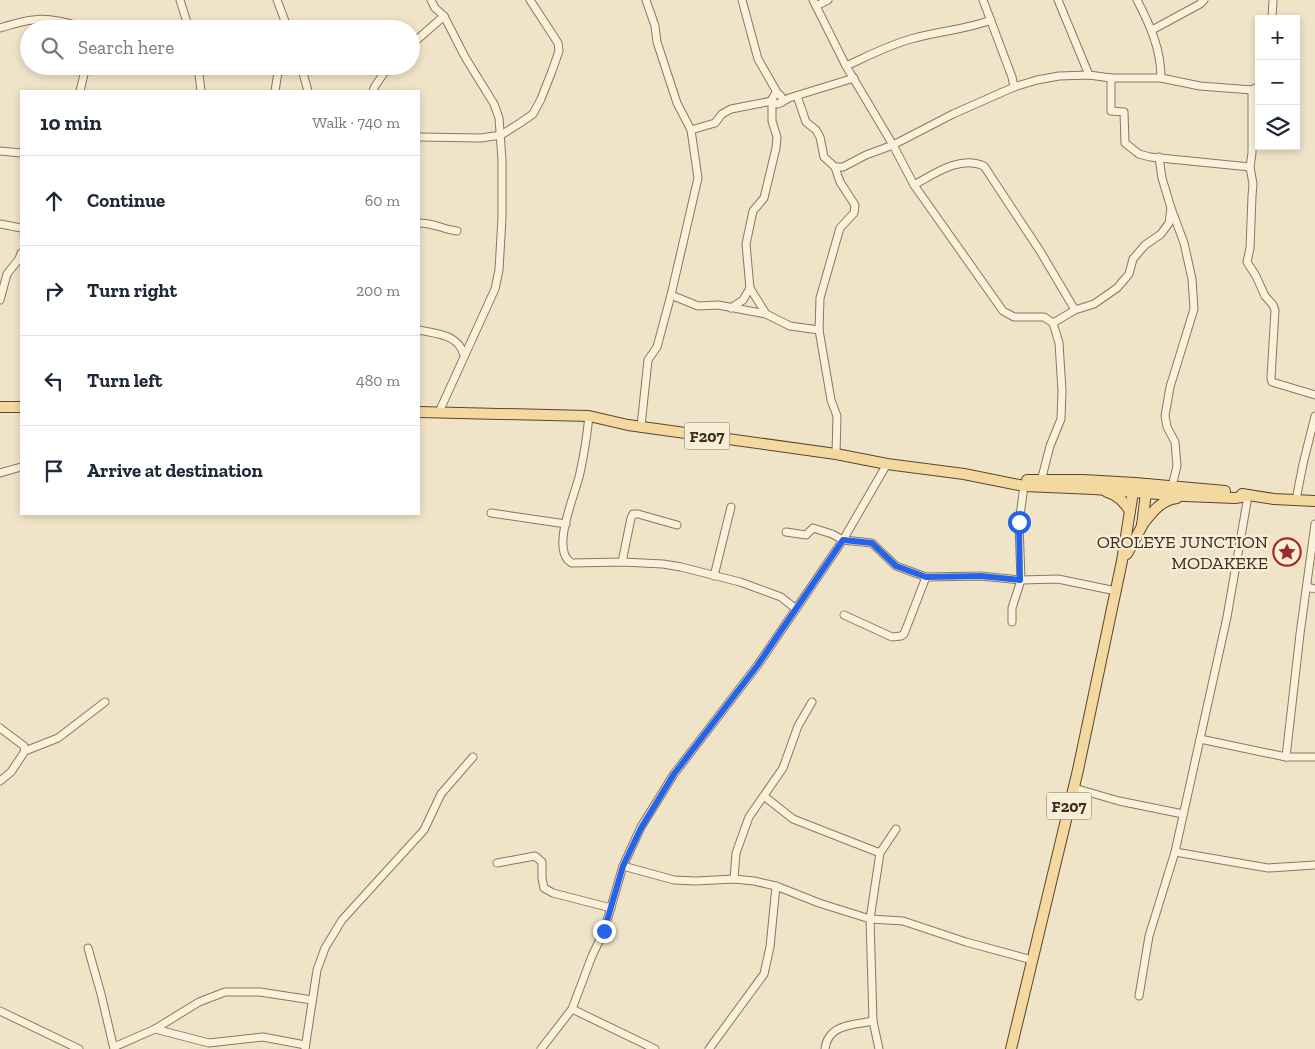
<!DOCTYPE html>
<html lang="en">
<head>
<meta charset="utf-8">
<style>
	body { margin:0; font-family:"Zilla Slab",serif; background:#f6f6f7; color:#1f2937 }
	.controls { position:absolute; right:15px; top:15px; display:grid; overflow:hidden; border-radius:0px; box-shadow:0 2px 8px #0003 }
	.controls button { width:45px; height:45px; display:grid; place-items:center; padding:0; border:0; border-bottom:1px solid #e0e1e3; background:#fff; color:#1f2937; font:25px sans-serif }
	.stop { position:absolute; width:15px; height:15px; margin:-11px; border:4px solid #2563eb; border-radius:50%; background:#fff }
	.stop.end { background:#2563eb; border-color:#fff; box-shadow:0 1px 5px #0008 }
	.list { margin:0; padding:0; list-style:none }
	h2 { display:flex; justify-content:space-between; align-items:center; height:65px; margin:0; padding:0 20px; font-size:21px }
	h2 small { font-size:16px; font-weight:400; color:#747a83 }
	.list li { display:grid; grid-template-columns:32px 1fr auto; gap:15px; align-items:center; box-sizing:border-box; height:90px; padding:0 20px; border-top:1px solid #e0e1e3 }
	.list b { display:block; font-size:19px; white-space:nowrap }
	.list em { font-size:16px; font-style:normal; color:#747a83 }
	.icon { flex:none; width:28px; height:28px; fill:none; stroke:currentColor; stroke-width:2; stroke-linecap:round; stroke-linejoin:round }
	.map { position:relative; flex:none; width:1315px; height:1049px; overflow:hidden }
	.search { position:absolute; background:#fff; box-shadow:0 2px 8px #0003; left:20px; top:20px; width:400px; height:55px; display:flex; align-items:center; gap:12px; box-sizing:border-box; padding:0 18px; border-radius:28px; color:#747a83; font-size:19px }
	.panel { position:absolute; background:#fff; box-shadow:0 2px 8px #0003; left:20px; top:90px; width:400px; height:425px; border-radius:0px }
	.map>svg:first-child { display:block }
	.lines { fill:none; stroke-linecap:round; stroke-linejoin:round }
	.minor-casing { stroke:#8d765c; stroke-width:9 }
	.primary-casing { stroke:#5b4430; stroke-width:12 }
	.minor { stroke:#faf1dc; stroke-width:7 }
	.primary { stroke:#f3d9a0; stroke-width:10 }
	.route { stroke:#2563eb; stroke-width:6 }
	.labels { text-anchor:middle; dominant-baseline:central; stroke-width:4.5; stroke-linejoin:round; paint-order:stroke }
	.shield { fill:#f7eed8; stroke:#756857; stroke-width:1 }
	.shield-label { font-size:16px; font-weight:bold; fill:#3d2e20 }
	.poi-label { font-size:18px; fill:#3d2e20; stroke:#f7eed8; text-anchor:end }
</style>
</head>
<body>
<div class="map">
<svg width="1315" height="1049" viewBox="0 0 1315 1049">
	<rect width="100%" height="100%" fill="#f0e4c8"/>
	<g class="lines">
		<g class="minor-casing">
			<g id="minor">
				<path d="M180 0 189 29"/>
				<path d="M277 0 288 29"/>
				<path d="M431 0 435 8 444 16 465 57 494 104 499 118 502 160V218L499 270 495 289 439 412"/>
				<path d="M742 0 758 59 778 94"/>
				<path d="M813 0 846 66 893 145 914 185 1003 311 1014 317H1044L1053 323 1059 343 1062 391 1061 419 1050 446 1041 481"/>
				<path d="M983 0 1012 77 1014 87"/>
				<path d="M1058 0 1089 75"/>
				<path d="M1137 0C1150 25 1161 49 1161 78"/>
				<path d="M816 6 828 0"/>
				<path d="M1272 19 1273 0"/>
				<path d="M0 28C35 17 47 16 82 27L84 29"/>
				<path d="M1152 30 1200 4 1204 0"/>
				<path d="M411 45 444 16"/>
				<path d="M198 66 201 91"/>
				<path d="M301 66 308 91"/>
				<path d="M846 66C868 56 889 45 911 39 938 31 965 30 991 20"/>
				<path d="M1111 78V111L1124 112 1125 143 1139 154 1150 157 1250 167"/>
				<path d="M1252 90V153L1250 167 1253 184 1252 196 1250 248 1247 262 1256 276 1265 296 1273 305 1275 310 1271 378 1272 382 1315 395"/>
				<path d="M80 91 86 66"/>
				<path d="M275 91 279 66"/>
				<path d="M373 91 375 86 389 66"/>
				<path d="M797 96 806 122 816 130 820 137 824 157 835 167 840 182 855 205 854 213 840 228 820 298 819 330 831 400 837 416 836 454"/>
				<path d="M782 102 789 98 854 78"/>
				<path d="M691 130 715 123 722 114 731 109 772 101"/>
				<path d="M419 137 481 138 501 135 520 123 533 114 541 99 552 71 559 51 558 43 530 0"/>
				<path d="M0 151 21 153"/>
				<path d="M835 167H843L866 155 893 145 953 114 1014 87 1037 80 1059 76 1089 75 1111 78H1161L1200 86 1252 90 1259 86"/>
				<path d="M914 185C934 174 960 155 984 166L1040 251 1075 310"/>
				<path d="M1171 208 1184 243 1192 279 1194 309 1170 387 1165 416 1167 427 1175 442 1177 466 1172 486"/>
				<path d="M419 223C434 223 442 229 457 231"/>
				<path d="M0 224 21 228"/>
				<path d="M671 295 698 306 718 305 766 314 790 326 819 330"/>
				<path d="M0 300 7 274 19 259 21 253"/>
				<path d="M731 308 743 300 750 288"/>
				<path d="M766 314 750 288 746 244 753 211 764 198 776 148 777 137 772 121V99L775 94 780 95 782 98V102L778 104 773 102"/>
				<path d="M1053 323 1075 310 1094 304 1117 288 1129 274 1133 259 1145 245 1161 234 1169 223 1171 208 1162 178 1159 157"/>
				<path d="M419 330C437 334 458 334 464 355"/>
				<path d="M589 416C587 435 584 455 580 473 576 493 549 551 572 563L622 562 663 564 681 567 740 582 781 597 796 609"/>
				<path d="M641 426 648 360 657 347 671 295 698 178 691 130 677 103 657 42 655 26 646 0"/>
				<path d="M0 473 21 467"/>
				<path d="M1296 500 1303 464 1315 416"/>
				<path d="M491 513 566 524"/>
				<path d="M786 532 806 535 813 528 832 534 843 540 872 543 896 566 926 577 981 576 1021 580 1058 579 1116 591"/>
				<path d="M622 562 631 518 633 514H638L677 525"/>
				<path d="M714 576 731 507"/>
				<path d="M1307 587 1315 589"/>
				<path d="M844 615 892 637 901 636 904 634 926 577"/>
				<path d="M1012 622V608L1021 580 1019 523 1024 486"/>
				<path d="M0 728 24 746 25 751"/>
				<path d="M1200 739 1286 757H1315"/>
				<path d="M1286 757 1300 634 1315 524"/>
				<path d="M0 781 11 772 25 751 58 738 105 702"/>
				<path d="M1074 788 1119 801 1183 814"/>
				<path d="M764 796 793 819 880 853"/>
				<path d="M1175 852 1268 868 1315 865"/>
				<path d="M497 863 535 856 542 862V878L544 888 553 893 611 908"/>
				<path d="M623 866 674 880 696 881 734 879 754 881 776 886 819 903 870 919 903 921 966 942 1032 960"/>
				<path d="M734 879 736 853 749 817 783 768 798 726 812 702"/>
				<path d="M88 948 101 994 114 1049"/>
				<path d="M1139 996 1149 936 1175 852 1227 617 1248 496"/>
				<path d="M572 1009 655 1049"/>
				<path d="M0 1011 79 1049"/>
				<path d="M155 1029 209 1043 263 1037 305 1045"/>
				<path d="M114 1047 155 1029 199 1002 225 992H260L312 1000"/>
				<path d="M305 1049 317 970 325 948 342 920 424 830 441 794 473 757"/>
				<path d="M541 1049 572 1009 592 956 604 931 623 866 641 827 674 774 757 666 843 540 887 464"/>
				<path d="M709 1049 764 974 770 947 776 886"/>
				<path d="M825 1049C828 1024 853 1025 873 1021"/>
				<path d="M879 1049 873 1021 870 919 880 853 896 829"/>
			</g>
		</g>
		<g class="primary-casing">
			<g id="primary">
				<path d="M0 407H21"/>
				<path d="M419 412 589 416 628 425 836 454 887 464 964 474 1024 486 1094 489 1185 496 1235 498 1248 496"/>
				<path d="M1027 480H1083L1135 483 1225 491"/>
				<path d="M1107 492C1118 495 1124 502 1130 511"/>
				<path d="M1242 494 1274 499 1315 501"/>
				<path d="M1142 525C1152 512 1161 500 1177 498"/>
				<path d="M1127 554 1142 526 1146 492 1142 488"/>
				<path d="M1011 1049 1078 770 1122 561 1133 492 1148 484"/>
			</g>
		</g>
		<use href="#minor" class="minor"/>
		<use href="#primary" class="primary"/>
	</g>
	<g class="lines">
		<path class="route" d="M604 931 623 866 641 828 674 774 757 666 843 540 872 543 896 566 926 577 981 576 1020 580 1019 522"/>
	</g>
	<defs>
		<g id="sight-ring" transform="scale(1.4375)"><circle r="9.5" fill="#f7eed8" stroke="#9e2a2b" stroke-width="1.5"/><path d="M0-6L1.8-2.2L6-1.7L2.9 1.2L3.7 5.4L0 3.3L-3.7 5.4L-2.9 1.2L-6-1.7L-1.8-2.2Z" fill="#9e2a2b"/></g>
	</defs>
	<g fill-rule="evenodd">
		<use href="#sight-ring" x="1287" y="552"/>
	</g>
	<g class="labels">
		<g class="shield">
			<rect x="684.5" y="422.5" width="45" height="27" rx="4"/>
			<rect x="1046.5" y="792.5" width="45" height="27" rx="4"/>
		</g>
		<g class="shield-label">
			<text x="707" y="436">F207</text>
			<text x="1069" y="806">F207</text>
		</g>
		<g class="poi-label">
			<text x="1268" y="542">OROLEYE JUNCTION<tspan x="1268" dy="21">MODAKEKE</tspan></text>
		</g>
	</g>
</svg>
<div class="controls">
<button>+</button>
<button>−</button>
<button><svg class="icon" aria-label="layers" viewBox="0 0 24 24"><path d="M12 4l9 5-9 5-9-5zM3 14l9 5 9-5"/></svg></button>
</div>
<div class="stop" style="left:1019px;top:522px"></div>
<div class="stop end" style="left:604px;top:931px"></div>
<div class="search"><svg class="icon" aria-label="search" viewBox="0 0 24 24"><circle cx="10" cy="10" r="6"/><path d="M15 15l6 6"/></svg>Search here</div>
<section class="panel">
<h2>10 min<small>Walk · 740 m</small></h2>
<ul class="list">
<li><svg class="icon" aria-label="ahead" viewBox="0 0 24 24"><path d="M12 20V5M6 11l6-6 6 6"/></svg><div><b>Continue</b></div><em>60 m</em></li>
<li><svg class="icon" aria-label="right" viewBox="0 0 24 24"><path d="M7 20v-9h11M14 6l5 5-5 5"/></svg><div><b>Turn right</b></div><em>200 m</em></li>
<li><svg class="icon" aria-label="left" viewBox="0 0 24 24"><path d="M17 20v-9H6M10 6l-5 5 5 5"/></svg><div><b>Turn left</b></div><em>480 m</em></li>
<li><svg class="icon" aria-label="arrive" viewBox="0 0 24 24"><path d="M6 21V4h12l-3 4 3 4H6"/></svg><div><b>Arrive at destination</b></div></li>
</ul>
</section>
</div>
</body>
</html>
